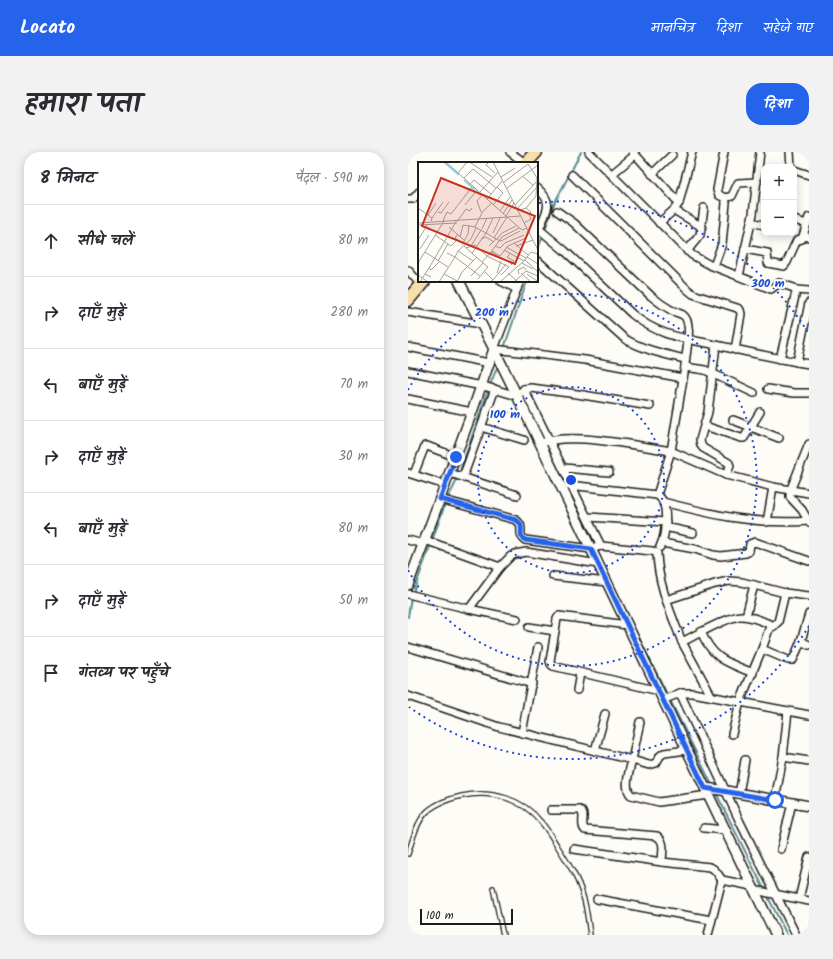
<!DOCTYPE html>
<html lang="hi">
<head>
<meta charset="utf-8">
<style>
	body { margin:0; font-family:Kalam,"Playpen Sans Deva",sans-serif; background:#f2f2f3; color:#2b2b33 }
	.controls { position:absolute; right:12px; top:12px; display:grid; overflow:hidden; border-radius:8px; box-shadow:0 2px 10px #0003 }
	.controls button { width:36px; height:36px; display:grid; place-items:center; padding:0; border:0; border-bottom:1px solid #e1e1e2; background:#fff; color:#2b2b33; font:20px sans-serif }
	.scale { position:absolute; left:12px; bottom:10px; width:93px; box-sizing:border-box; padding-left:4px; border:2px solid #1c1c1c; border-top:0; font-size:11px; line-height:14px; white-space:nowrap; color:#1c1c1c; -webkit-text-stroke:3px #fdfcf7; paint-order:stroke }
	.stop { position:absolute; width:12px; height:12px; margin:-9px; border:3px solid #2563eb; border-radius:50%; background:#fff }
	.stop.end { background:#2563eb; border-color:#fff; box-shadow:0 1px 4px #0008 }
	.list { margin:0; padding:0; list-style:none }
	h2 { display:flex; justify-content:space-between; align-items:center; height:52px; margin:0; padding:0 16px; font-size:17px }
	h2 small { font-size:13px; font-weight:400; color:#7c7c81 }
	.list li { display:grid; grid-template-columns:26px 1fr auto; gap:12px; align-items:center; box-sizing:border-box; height:72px; padding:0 16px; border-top:1px solid #e1e1e2 }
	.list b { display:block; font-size:15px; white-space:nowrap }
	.list em { font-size:13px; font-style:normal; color:#7c7c81 }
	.icon { flex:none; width:22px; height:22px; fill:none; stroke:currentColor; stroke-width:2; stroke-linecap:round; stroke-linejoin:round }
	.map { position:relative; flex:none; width:401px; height:783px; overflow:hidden; border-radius:16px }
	header { display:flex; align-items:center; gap:24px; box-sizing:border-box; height:56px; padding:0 20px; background:#2563eb; color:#fff }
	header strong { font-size:19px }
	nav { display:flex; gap:22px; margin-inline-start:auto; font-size:14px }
	.intro { display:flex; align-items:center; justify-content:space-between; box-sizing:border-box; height:96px; padding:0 24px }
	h1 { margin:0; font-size:28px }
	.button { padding:10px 18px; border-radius:16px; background:#2563eb; color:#fff; font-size:14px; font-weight:700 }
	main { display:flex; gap:24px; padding:0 24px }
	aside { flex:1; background:#fff; border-radius:16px; box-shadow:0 2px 10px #0003 }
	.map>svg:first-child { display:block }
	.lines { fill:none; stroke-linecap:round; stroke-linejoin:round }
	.stream { stroke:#5d8e93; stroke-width:2 }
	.lane-casing { stroke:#1c1c1c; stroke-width:6 }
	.street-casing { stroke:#1c1c1c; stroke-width:10 }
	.secondary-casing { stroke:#1c1c1c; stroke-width:12 }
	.highway-casing { stroke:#1c1c1c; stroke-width:15 }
	.lane { stroke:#fdfcf7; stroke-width:3.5 }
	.street { stroke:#fdfcf7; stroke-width:7 }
	.secondary { stroke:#fdfcf7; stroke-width:9 }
	.highway { stroke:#f8deab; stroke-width:12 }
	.route { stroke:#2563eb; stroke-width:5 }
	.ring { fill:none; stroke:#1d4ed8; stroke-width:2; stroke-dasharray:2 4 }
	.inset-river { fill:none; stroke:#89dae3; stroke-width:2 }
	.inset-road { fill:none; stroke:#a3a29f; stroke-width:1 }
	.view { fill:#c8321e; fill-opacity:0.15; stroke:#c8321e; stroke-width:2 }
	.inset-edge { fill:none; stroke:#1c1c1c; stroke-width:2 }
	.centre { fill:#1d4ed8; stroke:#fdfcf7; stroke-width:2 }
	.ring-label { font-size:12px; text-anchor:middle; font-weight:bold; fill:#1d4ed8; stroke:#fdfcf7; stroke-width:4; stroke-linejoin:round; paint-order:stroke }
</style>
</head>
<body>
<header>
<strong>Locato</strong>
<nav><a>मानचित्र</a><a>दिशा</a><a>सहेजे गए</a></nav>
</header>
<div class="intro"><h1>हमारा पता</h1><a class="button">दिशा</a></div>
<main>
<aside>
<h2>8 मिनट<small>पैदल · 590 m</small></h2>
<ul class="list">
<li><svg class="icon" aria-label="ahead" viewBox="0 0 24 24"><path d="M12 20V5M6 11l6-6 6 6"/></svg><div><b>सीधे चलें</b></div><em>80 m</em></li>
<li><svg class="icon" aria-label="right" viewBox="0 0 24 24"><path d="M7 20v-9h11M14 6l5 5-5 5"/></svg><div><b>दाएँ मुड़ें</b></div><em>280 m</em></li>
<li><svg class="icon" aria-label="left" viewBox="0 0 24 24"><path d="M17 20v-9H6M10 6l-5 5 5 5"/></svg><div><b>बाएँ मुड़ें</b></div><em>70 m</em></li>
<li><svg class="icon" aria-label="right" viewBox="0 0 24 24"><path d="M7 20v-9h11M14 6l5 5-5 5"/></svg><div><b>दाएँ मुड़ें</b></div><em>30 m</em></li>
<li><svg class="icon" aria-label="left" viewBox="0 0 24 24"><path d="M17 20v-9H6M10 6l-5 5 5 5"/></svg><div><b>बाएँ मुड़ें</b></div><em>80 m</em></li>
<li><svg class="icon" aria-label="right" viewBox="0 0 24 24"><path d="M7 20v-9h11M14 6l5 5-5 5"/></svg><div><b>दाएँ मुड़ें</b></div><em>50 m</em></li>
<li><svg class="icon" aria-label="arrive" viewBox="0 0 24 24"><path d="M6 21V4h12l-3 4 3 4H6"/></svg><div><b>गंतव्य पर पहुँचे</b></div></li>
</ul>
</aside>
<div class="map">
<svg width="401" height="783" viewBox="0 0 401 783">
	<rect width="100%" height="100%" fill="#fdfcf7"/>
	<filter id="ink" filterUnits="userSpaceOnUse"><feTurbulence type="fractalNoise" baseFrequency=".025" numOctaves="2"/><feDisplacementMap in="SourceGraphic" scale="8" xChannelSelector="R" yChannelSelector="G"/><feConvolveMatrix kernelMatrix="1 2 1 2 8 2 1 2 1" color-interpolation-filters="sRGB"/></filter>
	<g filter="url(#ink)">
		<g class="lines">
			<g class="stream">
				<path d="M137 78 145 54 173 0"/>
				<path d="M129 100 135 83"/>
				<path d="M96 196 119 129"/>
				<path d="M82 233 90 213"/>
				<path d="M5 441 38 350 49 328 80 238"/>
				<path d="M0 465 3 445"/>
				<path d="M226 476 260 544"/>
				<path d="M262 548 304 633"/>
				<path d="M308 641 356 737"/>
				<path d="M359 743 379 783"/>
			</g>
			<g class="lane-casing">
				<g id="lane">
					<path d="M0 702C11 666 14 653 54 644 83 638 114 646 133 670 140 678 145 687 150 695 160 711 170 726 175 744 179 756 180 770 182 783"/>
					<path d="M85 736 95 783"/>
				</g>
			</g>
			<g class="street-casing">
				<g id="street">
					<path d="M102 0 117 11"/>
					<path d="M181 0 284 103 302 113 363 137 371 131 386 136 388 140 372 207"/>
					<path d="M225 0 271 51"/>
					<path d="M382 0 383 15"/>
					<path d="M386 18 401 23"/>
					<path d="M204 22 227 3"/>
					<path d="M244 22 264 3"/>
					<path d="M164 23 279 137 285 142 294 145 329 156 332 158 333 162 327 198"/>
					<path d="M129 36C148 52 137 60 130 80"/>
					<path d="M317 46 324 44 330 31 349 30"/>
					<path d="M0 47H5L11 40"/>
					<path d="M266 58 294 75"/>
					<path d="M149 59 166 71 243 144C249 149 256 154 263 158 267 160 271 161 275 163 286 171 277 202 277 215L297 218 346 241"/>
					<path d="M401 65 395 84 401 85"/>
					<path d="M386 68 399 72"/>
					<path d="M343 70 356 73"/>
					<path d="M251 71 266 58 271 51 284 0"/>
					<path d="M131 77 156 98 224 162C250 184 275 186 308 193 335 199 362 205 389 210"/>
					<path d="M337 97 359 101 360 111 376 114 379 110 389 88 394 87 395 84"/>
					<path d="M279 99 292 83 296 56"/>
					<path d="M129 108 217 187C236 198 256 202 277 207"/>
					<path d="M306 114 314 92 318 51 317 46 311 43 309 38 316 0"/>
					<path d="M0 118 13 133"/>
					<path d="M331 124 345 62 352 0"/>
					<path d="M93 129 109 137"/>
					<path d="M112 129 86 197 177 208 275 226"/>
					<path d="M388 138 401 139"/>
					<path d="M401 151 389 210 401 212"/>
					<path d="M0 160 73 172"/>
					<path d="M308 193 300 260 292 288 293 293 295 296 321 311 322 314 318 323"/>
					<path d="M0 195 81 211"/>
					<path d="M0 219 79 235 109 244 116 237 123 236 169 242 242 254"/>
					<path d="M116 237 193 394"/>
					<path d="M360 237 386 241H401"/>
					<path d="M0 247 64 260"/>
					<path d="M325 268 371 286"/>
					<path d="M297 274 333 286H336L352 260"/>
					<path d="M73 275 116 288"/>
					<path d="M132 292C157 279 234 294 263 299L277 215"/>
					<path d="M401 292 382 339V345L394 358 401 370"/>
					<path d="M156 316 201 320"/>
					<path d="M0 321 37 333"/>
					<path d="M42 321 109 343"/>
					<path d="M6 322 17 294H19L48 305"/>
					<path d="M55 325 87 237"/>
					<path d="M161 333 249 343C262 350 258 383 252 395"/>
					<path d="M249 343 263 299 318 323 365 335 401 341"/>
					<path d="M32 347 108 368C118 375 108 382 117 388L183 397 193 394 244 399 249 401C250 433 263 461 274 490 288 483 319 465 332 464 343 463 356 470 366 474"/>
					<path d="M255 350C306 363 347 373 401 369"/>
					<path d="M180 365 258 370"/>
					<path d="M359 370 365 335"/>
					<path d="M257 375 285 381"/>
					<path d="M0 388 15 392"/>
					<path d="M17 388 92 415"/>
					<path d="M254 391 287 397 305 403 313 404 338 401 341 399 342 392 347 390 401 409"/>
					<path d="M145 424 199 430"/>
					<path d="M0 442 61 457 92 415 103 404 107 402 118 400 190 412"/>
					<path d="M258 448 307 432 321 429 334 430 377 441 401 444"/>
					<path d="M61 457 109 467"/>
					<path d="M338 464 346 433"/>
					<path d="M121 475 147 479 142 509 143 512 145 514 251 539"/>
					<path d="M147 479 149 467 151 464 219 473"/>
					<path d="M293 480C306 508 318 510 345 521"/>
					<path d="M393 489 401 493"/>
					<path d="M274 490 304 545"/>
					<path d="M0 495 124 532"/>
					<path d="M354 497 380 508H385L393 489 401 462"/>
					<path d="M169 538 172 521"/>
					<path d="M272 541 332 670 388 783"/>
					<path d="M0 544 91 575 224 608C222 618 215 635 223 643L251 650 300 643"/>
					<path d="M255 548 272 541H285L401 563"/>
					<path d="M232 570 224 608 241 613 248 611 252 604 256 601 279 598"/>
					<path d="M114 581 130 495"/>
					<path d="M324 582 332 550 354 497 361 477 370 470 377 441"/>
					<path d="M187 599 197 562"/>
					<path d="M375 605 401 609"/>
					<path d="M331 642 337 608"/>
					<path d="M367 648 375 605 380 559"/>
					<path d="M143 658H172C179 663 171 672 177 678L249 684C258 690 254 701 254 710"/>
					<path d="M296 676 317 678"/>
					<path d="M166 697 254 710 302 715C308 717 310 723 314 728"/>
					<path d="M373 697 384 651"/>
					<path d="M346 738 401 749"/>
					<path d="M189 747 303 768"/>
					<path d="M391 747 401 705"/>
					<path d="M300 783 314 728 344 734"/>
				</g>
			</g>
			<g class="secondary-casing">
				<g id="secondary">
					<path d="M86 197C182 391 273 588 368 783"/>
					<path d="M0 433 64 260 86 197 51 129"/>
					<path d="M297 636 313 638 401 654"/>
				</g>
			</g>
			<g class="highway-casing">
				<g id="highway">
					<path d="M118 11 128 0"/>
					<path d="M0 148 16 129"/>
				</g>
			</g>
			<use href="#lane" class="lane"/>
			<use href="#street" class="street"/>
			<use href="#secondary" class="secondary"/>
			<use href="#highway" class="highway"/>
		</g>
	</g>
	<g class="lines" filter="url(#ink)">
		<path class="route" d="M48 305 32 347 108 368C119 374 108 382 117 388L183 397 297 636 367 648"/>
	</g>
	<g class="ring">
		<circle cx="163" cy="328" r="93"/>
		<path d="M0 238A186 186 0 1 1 0 418"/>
		<path d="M401 474A279 279 0 0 1 1 555M131 51A279 279 0 0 1 401 182"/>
	</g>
	<g transform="translate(10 10)">
		<rect width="120" height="120" fill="#fdfcf7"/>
		<path class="inset-river" d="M26 0 41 13M46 18 57 28"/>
		<path class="inset-road" d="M28 0 89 55 102 54M71 0 68 3 77 11M75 0 120 88M53 1 74 15M40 11 49 0M104 14 115 23M83 15 97 6M46 16 55 7 78 26M86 20 110 2 119 16 118 34 108 46 100 49M52 22 56 18 73 32M89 26 120 3M62 30 80 10M69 37 79 25M47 43 59 28M75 43 85 31 79 25 84 19M97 43 118 20M0 46 14 56 13 59M99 47 119 25M82 49 92 35M20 50 23 51 31 40M63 50 59 39 64 33M85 52 94 38M10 53 18 41M88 54 96 41M14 56 25 40M75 56 68 71 78 77M40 58 48 47 52 49 54 46M25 59 29 50 33 52 54 25M0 61 89 55 104 68 109 66M106 61 113 57 111 52 113 50 108 46M0 63 39 61M31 65 46 78M64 67 69 56M75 71 82 56M40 72 37 76 44 81M17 73 33 84 39 78M42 75 45 63 57 65 65 49 74 41M76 76 89 55M63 77 68 75 76 80M79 77 84 71 98 64M0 78 10 62M96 81 110 93M44 83 50 72 51 63M46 84 65 101 53 114M53 84 63 68M71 84 78 77 83 79 102 69M77 84 82 86 87 81 106 73M98 84 115 78M88 85 108 96M48 86 57 83 69 94 91 105 83 113M2 87 11 73M86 88 106 99M40 89 53 77 58 66M74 89 82 94 90 84 108 76M7 90 30 105M73 90 84 75 101 66M54 91 68 71 57 65M92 92 89 95 96 99 93 103M59 95 55 99 40 89 37 95 62 114M109 95 120 102M107 98 120 110M20 99 30 82M64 100 73 90 94 102M0 101 26 59M104 101 115 107M11 106 39 58M67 110 75 118 72 120M79 111 83 99M90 111 100 120M103 111 113 120M7 112 11 106 13 108 21 100M26 112 39 119M101 112 100 108 106 105 108 108M109 112 119 119M0 113 10 120M60 117 70 105 65 101M75 118 88 102M2 120 7 112 13 115M21 120 37 95 29 91M39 120 44 110 55 99M82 120 106 99 113 90 120 92M96 120 108 109 120 114"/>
		<path class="view" d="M23 16 117 54 97 102 4 64Z"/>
		<rect width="120" height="120" class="inset-edge"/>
	</g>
	<circle cx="163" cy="328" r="6" class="centre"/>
	<g class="ring-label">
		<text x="360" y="135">300 m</text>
		<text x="84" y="164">200 m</text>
		<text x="97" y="266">100 m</text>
	</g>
</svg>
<div class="controls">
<button>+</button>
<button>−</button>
</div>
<div class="scale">100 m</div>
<div class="stop" style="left:367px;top:648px"></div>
<div class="stop end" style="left:48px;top:305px"></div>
</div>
</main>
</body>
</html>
